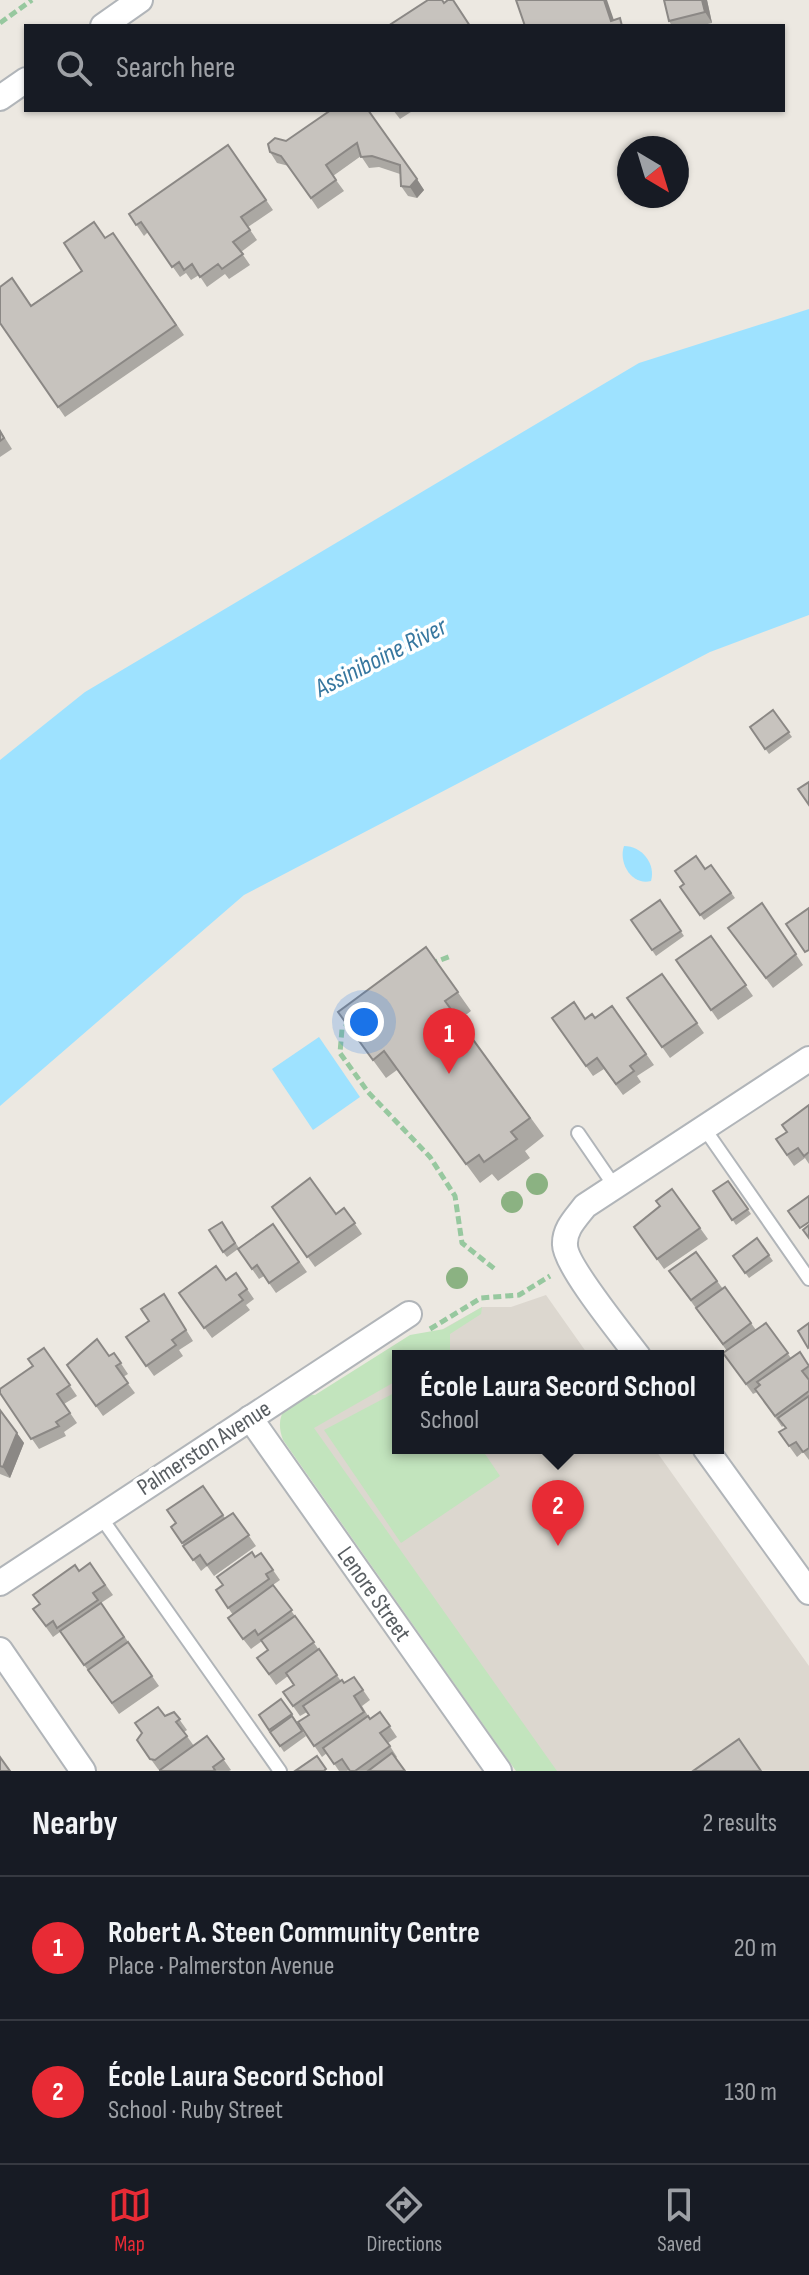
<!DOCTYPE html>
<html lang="en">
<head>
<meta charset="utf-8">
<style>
	body { margin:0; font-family:"Sofia Sans Condensed",sans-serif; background:#20242c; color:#f1f3f6 }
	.compass { position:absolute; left:617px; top:136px; width:72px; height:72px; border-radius:50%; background:#171b24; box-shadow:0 2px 6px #0004; rotate:142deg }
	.you { position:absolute; left:364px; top:1022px; width:28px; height:28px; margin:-20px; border:6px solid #fff; border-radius:50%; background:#1a73e8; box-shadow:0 0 0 12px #1a73e833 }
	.badge { display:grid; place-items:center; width:52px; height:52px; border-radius:50%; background:#e82b35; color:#fff; font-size:26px; font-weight:700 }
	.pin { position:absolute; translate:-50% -66px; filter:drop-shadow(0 2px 4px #0008) }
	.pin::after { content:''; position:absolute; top:42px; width:28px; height:24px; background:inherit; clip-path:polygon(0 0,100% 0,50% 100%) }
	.popup { position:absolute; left:392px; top:1350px; width:332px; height:104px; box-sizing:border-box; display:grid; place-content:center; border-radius:0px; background:#171b24; filter:drop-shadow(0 2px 6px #0005); font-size:26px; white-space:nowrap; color:#9ea1a6 }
	.popup b { font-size:30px; color:#f1f3f6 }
	.popup::after { content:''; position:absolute; left:50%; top:100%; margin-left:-16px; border:16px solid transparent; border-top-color:#171b24 }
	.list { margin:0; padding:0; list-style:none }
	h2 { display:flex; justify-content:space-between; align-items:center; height:104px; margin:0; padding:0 32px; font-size:34px }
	h2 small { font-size:26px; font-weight:400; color:#9ea1a6 }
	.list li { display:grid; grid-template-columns:52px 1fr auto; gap:24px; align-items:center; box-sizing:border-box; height:144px; padding:0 32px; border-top:2px solid #363941 }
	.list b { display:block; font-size:30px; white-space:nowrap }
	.list p { margin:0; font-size:26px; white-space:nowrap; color:#9ea1a6 }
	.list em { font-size:26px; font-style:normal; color:#9ea1a6 }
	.icon { flex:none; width:44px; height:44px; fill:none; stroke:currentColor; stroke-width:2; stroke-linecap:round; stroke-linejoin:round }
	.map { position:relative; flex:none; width:809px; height:1771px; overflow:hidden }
	.search { position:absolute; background:#171b24; box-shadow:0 2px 6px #0004; left:24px; right:24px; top:24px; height:88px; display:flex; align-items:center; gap:20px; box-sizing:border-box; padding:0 28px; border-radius:0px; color:#9ea1a6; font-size:30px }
	.sheet { height:392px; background:#171b24 }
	nav { display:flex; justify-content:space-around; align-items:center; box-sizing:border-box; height:112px; border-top:2px solid #363941; background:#171b24; font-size:22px; color:#9ea1a6 }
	nav a { display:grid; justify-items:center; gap:4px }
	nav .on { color:#e82b35 }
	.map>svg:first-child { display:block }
	.education { fill:#dcd7cf }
	.green { fill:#c2e4bd }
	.water { fill:#9ee2ff }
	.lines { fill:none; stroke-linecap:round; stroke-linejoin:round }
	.lane-casing { stroke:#b1b5b9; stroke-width:16 }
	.street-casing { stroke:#b1b5b9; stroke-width:28 }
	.path { stroke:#97c89f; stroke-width:5; stroke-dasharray:8 4; stroke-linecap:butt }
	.lane { stroke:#fff; stroke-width:12 }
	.street { stroke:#fff; stroke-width:24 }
	.tree { fill:#8bb282 }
	.wall { fill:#aba8a3 }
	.shaded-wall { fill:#8b8885 }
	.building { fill:#c7c3be; stroke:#8b8885; stroke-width:2 }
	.labels { text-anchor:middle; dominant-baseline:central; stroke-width:7; stroke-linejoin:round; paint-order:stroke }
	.street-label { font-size:24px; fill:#595e62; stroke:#fff }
	.water-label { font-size:26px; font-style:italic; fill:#37779f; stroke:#fff }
</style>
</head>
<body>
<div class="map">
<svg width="809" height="1771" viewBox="0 0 809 1771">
	<rect width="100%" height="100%" fill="#ece8e1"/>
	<g class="education">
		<path d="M546 1295 589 1356H430L443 1329 482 1307H511Z"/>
		<path d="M398 1375V1448H654L809 1666V1771H552L307 1426Z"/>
	</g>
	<g class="green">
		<path d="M482 1307 481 1314 450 1334V1350L440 1356H398V1380L314 1428 557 1771H516L283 1440C275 1418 283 1407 301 1394L315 1395 410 1335 444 1329Z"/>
		<path d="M398 1391V1448H481L500 1476 401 1543 324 1430Z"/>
	</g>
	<g class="water">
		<path d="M809 309V615L710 652 244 895 0 1106V760L85 692 639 363Z"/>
		<path d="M624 846C642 846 656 864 651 881 632 886 618 863 624 846Z"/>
		<path d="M319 1037 360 1097 313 1130 272 1069Z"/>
	</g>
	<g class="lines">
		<g class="lane-casing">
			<g id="lane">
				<path d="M704 1128 809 1279"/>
				<path d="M578 1133 615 1187"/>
				<path d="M100 1516 280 1771"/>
			</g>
		</g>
		<g class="street-casing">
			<g id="street">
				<path d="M103 26 140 0"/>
				<path d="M0 98 26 80"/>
				<path d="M638 1356C623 1336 565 1265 565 1245 564 1229 576 1218 585 1206L809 1059"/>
				<path d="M250 1418 499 1771"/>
				<path d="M705 1448 809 1592"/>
				<path d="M0 1583 409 1314"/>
				<path d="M0 1650 83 1771"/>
			</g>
		</g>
		<g class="path">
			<path d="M0 23 32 0"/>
			<path d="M430 964 451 956"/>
			<path d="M351 1022 342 1029 340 1053 368 1092 430 1157 455 1196 462 1243 496 1270"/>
			<path d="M430 1329 481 1298 519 1295 550 1276"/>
		</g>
		<use href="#lane" class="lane"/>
		<use href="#street" class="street"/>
	</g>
	<g class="tree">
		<circle cx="537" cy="1184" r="11"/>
		<circle cx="512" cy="1202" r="11"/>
		<circle cx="457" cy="1278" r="11"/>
	</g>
	<g class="wall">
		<path d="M661 0H707L712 23 699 26H672L669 21 664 0Z"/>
		<path d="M368 110 424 190 417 198 408 196 401 186 400 174 379 167 369 168 361 156 333 176 344 191 318 209 289 166 277 163 270 152 286 141Z"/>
		<path d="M393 110H414L400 119Z"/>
		<path d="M228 145 273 210 248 227 257 240 241 252 250 265 229 279 225 274 207 287 199 275 191 280 186 273 180 277 148 232 144 236 129 214Z"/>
		<path d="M113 233 184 335 65 417 0 323 31 305 82 271 105 238Z"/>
		<path d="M0 430 12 449 0 457Z"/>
		<path d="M773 710 792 737 769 754 750 727Z"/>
		<path d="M711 865 735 898 704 920 680 887Z"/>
		<path d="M660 900 684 936 656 956 631 920Z"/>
		<path d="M762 903 803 965 773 988 728 928Z"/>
		<path d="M711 936 753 996 718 1020 676 960Z"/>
		<path d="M426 947 471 1011 459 1020 544 1136 525 1151 530 1158 498 1181 492 1174 480 1183 397 1070 386 1078 338 1012Z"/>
		<path d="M662 974 704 1033 670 1058 627 998Z"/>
		<path d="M612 1006 654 1065 637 1076 641 1082 623 1095 604 1069 593 1076 552 1018H595Z"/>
		<path d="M809 1105V1164L805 1158 794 1166 783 1150 787 1132Z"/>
		<path d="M728 1181 751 1214 736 1225 713 1191Z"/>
		<path d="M672 1189 708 1239 664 1269 634 1227 660 1206Z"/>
		<path d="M272 1207 336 1214 344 1208 362 1234 315 1267Z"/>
		<path d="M222 1222 239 1248 273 1224 307 1272 276 1293 264 1276 259 1279 238 1249 227 1257 223 1252Z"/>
		<path d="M757 1238 773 1261 749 1278 733 1256Z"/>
		<path d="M696 1252 723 1289 725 1287 756 1330 766 1323 791 1358 809 1366V1460L803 1452 797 1457 779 1432 786 1428 784 1425 782 1427 757 1392 753 1394 723 1353 727 1351 669 1271Z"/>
		<path d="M236 1273 254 1299 246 1305 250 1310 212 1338 179 1293 226 1280Z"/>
		<path d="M164 1294 193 1341 179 1350 183 1356 154 1376 126 1337 149 1321Z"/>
		<path d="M44 1348 77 1396 64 1404 77 1423 64 1432 66 1436 39 1449 0 1393 33 1366Z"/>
		<path d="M114 1353 128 1374 123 1377 135 1393 103 1416 67 1365 109 1356Z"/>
		<path d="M0 1410 24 1443 10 1478 0 1474Z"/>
		<path d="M203 1486 225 1518 233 1513 256 1546 214 1576 207 1566 201 1571 171 1527 176 1523Z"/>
		<path d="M261 1553 280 1580 273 1585 341 1681 344 1683 354 1677 370 1700 362 1706 370 1719 380 1712 397 1737 388 1743 397 1757 396 1758 405 1771H350L349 1770 347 1771H339L327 1753 322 1757 298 1722 309 1715 307 1712 300 1716 283 1692 294 1685 288 1676 276 1685 257 1658 268 1650 262 1641 251 1649 235 1629 233 1615 216 1590Z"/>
		<path d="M90 1563 113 1595 101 1603 159 1686 119 1714 65 1638 60 1632 53 1637 33 1609 79 1571Z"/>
		<path d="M281 1699 306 1736 284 1752 259 1715Z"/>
		<path d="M174 1712 187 1730 184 1732 194 1746 207 1736 231 1770 229 1771H160L158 1769 137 1740 165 1716Z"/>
	</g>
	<g class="shaded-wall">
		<path d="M604 0H607L616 26 611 21Z"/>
		<path d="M702 0H707L712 23 705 12Z"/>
		<path d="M417 179 424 190 417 198 410 187Z"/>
		<path d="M17 1433 24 1443 10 1478 3 1467Z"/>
	</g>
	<g class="building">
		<path d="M428 0H442L444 3 448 0H453L470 26H388Z"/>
		<path d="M516 0H604L611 21 620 18 622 26H525Z"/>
		<path d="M664 0H702L705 12 669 21Z"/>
		<path d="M331 110H368L417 179 410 187 401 186 400 165 372 156 361 157 357 143 326 165 336 180 311 198 281 156 270 152 268 144 275 138 286 141Z"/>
		<path d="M228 145 266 200 241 217 250 230 233 242 243 254 222 269 218 264 200 277 192 264 184 270 179 262 172 267 141 222 136 225 129 214Z"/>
		<path d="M94 222 105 238 113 233 176 325 58 407 0 323V287L12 278 31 306 82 271 64 243Z"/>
		<path d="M0 431 4 438 0 441Z"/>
		<path d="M773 710 789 732 765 749 750 727Z"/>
		<path d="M809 782V805L798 789Z"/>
		<path d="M696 856 705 869 711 865 731 893 700 915 680 887 684 884 675 871Z"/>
		<path d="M660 900 681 931 652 950 631 920Z"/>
		<path d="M762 903 796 954 766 978 728 928Z"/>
		<path d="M809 908V950L805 952 786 924Z"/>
		<path d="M711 936 746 985 711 1010 676 960Z"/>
		<path d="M426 947 458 992 445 1001 530 1118 511 1132 517 1139 484 1162 479 1155 466 1164 384 1051 373 1060 338 1012Z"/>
		<path d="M662 974 697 1023 662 1047 627 998Z"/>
		<path d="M574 1002 585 1019 592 1014 595 1018 612 1006 646 1054 630 1066 634 1071 616 1084 597 1058 586 1066 552 1018Z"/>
		<path d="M809 1105V1152L804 1156 798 1148 787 1155 776 1139 787 1132 782 1125Z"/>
		<path d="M310 1178 336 1214 344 1208 355 1223 307 1257 272 1207Z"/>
		<path d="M728 1181 748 1209 732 1220 713 1191Z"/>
		<path d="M672 1189 700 1228 657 1259 634 1227 660 1206 656 1201Z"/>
		<path d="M809 1196V1222L800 1228 788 1211Z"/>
		<path d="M222 1222 235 1243 223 1252 209 1230Z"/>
		<path d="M273 1224 299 1262 269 1283 257 1265 252 1269 238 1249Z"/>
		<path d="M809 1225V1238L803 1230Z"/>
		<path d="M757 1238 769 1255 745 1273 733 1256Z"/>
		<path d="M696 1252 717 1281 691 1300 669 1271Z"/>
		<path d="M216 1266 226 1280 236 1273 247 1289 239 1295 243 1300 204 1328 179 1293Z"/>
		<path d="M725 1287 751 1323 723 1344 696 1308Z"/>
		<path d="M164 1294 186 1330 172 1340 176 1345 146 1366 126 1337 149 1321 141 1309Z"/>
		<path d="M766 1323 788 1353 746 1384 723 1353Z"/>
		<path d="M809 1323V1347L808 1348 798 1331Z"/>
		<path d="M97 1339 109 1356 114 1353 121 1363 116 1366 128 1383 96 1406 67 1365Z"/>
		<path d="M44 1348 70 1385 57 1394 70 1413 56 1422 59 1426 31 1439 0 1393V1389L33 1366 28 1359Z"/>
		<path d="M800 1352 809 1366 802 1371 809 1380V1391L775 1416 755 1389 760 1385 757 1382Z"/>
		<path d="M809 1396V1448L803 1452 796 1442 789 1446 779 1432 786 1428 778 1418Z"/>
		<path d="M0 1410 17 1433 3 1467 0 1466Z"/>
		<path d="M203 1486 223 1515 182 1543 171 1527 176 1523 167 1510Z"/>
		<path d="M233 1513 249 1535 207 1565 200 1555 193 1560 183 1546Z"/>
		<path d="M252 1552 255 1557 261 1553 273 1570 266 1574 269 1579 228 1608 216 1590 223 1585 217 1577Z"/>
		<path d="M90 1563 105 1585 93 1593 98 1600 57 1628 53 1621 46 1626 33 1609 40 1604 33 1595 75 1565 79 1571Z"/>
		<path d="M273 1585 292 1610 258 1635 255 1630 243 1639 228 1618Z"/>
		<path d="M101 1603 124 1637 84 1665 60 1631Z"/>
		<path d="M295 1616 314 1642 269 1674 257 1658 268 1650 261 1640Z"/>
		<path d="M128 1642 152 1676 112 1703 88 1670Z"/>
		<path d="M319 1649 337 1675 293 1706 283 1692 294 1685 286 1673Z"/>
		<path d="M354 1677 363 1690 354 1696 364 1712 314 1746 298 1722 309 1715 303 1706 342 1680 344 1683Z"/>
		<path d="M281 1699 292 1714 269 1730 259 1715Z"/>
		<path d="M158 1707 165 1716 174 1712 180 1719 176 1722 187 1736 155 1760 150 1759 137 1740 142 1733 135 1723Z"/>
		<path d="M380 1712 390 1726 380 1733 390 1746 355 1771H350L342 1759 334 1764 323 1748 368 1716 370 1719Z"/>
		<path d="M292 1716 302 1731 280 1746 270 1732Z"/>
		<path d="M207 1736 224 1759 213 1767 215 1770 213 1771H160V1770Z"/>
		<path d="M739 1739 761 1771H693Z"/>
		<path d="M392 1753 405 1771H368Z"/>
		<path d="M317 1756 326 1769 324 1771H295Z"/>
		<path d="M0 1757 10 1771H0Z"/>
	</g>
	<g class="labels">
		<g class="street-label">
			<text transform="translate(204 1448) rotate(-33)">Palmerston Avenue</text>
			<text transform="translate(374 1594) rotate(55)">Lenore Street</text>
		</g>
		<g class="water-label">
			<text transform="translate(381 658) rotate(-27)">Assiniboine River</text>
		</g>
	</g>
</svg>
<svg class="compass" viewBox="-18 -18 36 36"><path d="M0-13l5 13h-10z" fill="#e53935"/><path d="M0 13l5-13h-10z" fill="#9ea1a6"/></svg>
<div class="you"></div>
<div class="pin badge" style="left:449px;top:1074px">1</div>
<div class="pin badge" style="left:558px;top:1546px">2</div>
<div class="popup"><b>École Laura Secord School</b>School</div>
<div class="search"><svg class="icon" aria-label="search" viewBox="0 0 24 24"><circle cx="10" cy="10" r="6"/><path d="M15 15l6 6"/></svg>Search here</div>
</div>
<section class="sheet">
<h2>Nearby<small>2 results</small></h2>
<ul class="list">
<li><span class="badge">1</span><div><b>Robert A. Steen Community Centre</b><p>Place · Palmerston Avenue</p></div><em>20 m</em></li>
<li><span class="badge">2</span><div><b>École Laura Secord School</b><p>School · Ruby Street</p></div><em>130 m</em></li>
</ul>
</section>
<nav>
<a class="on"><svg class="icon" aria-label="map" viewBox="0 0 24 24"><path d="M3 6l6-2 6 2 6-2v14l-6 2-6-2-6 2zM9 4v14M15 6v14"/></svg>Map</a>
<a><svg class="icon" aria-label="directions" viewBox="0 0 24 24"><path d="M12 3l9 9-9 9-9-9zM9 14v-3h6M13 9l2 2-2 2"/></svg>Directions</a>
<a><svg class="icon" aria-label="saved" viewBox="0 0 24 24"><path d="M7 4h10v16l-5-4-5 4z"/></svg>Saved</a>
</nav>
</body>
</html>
